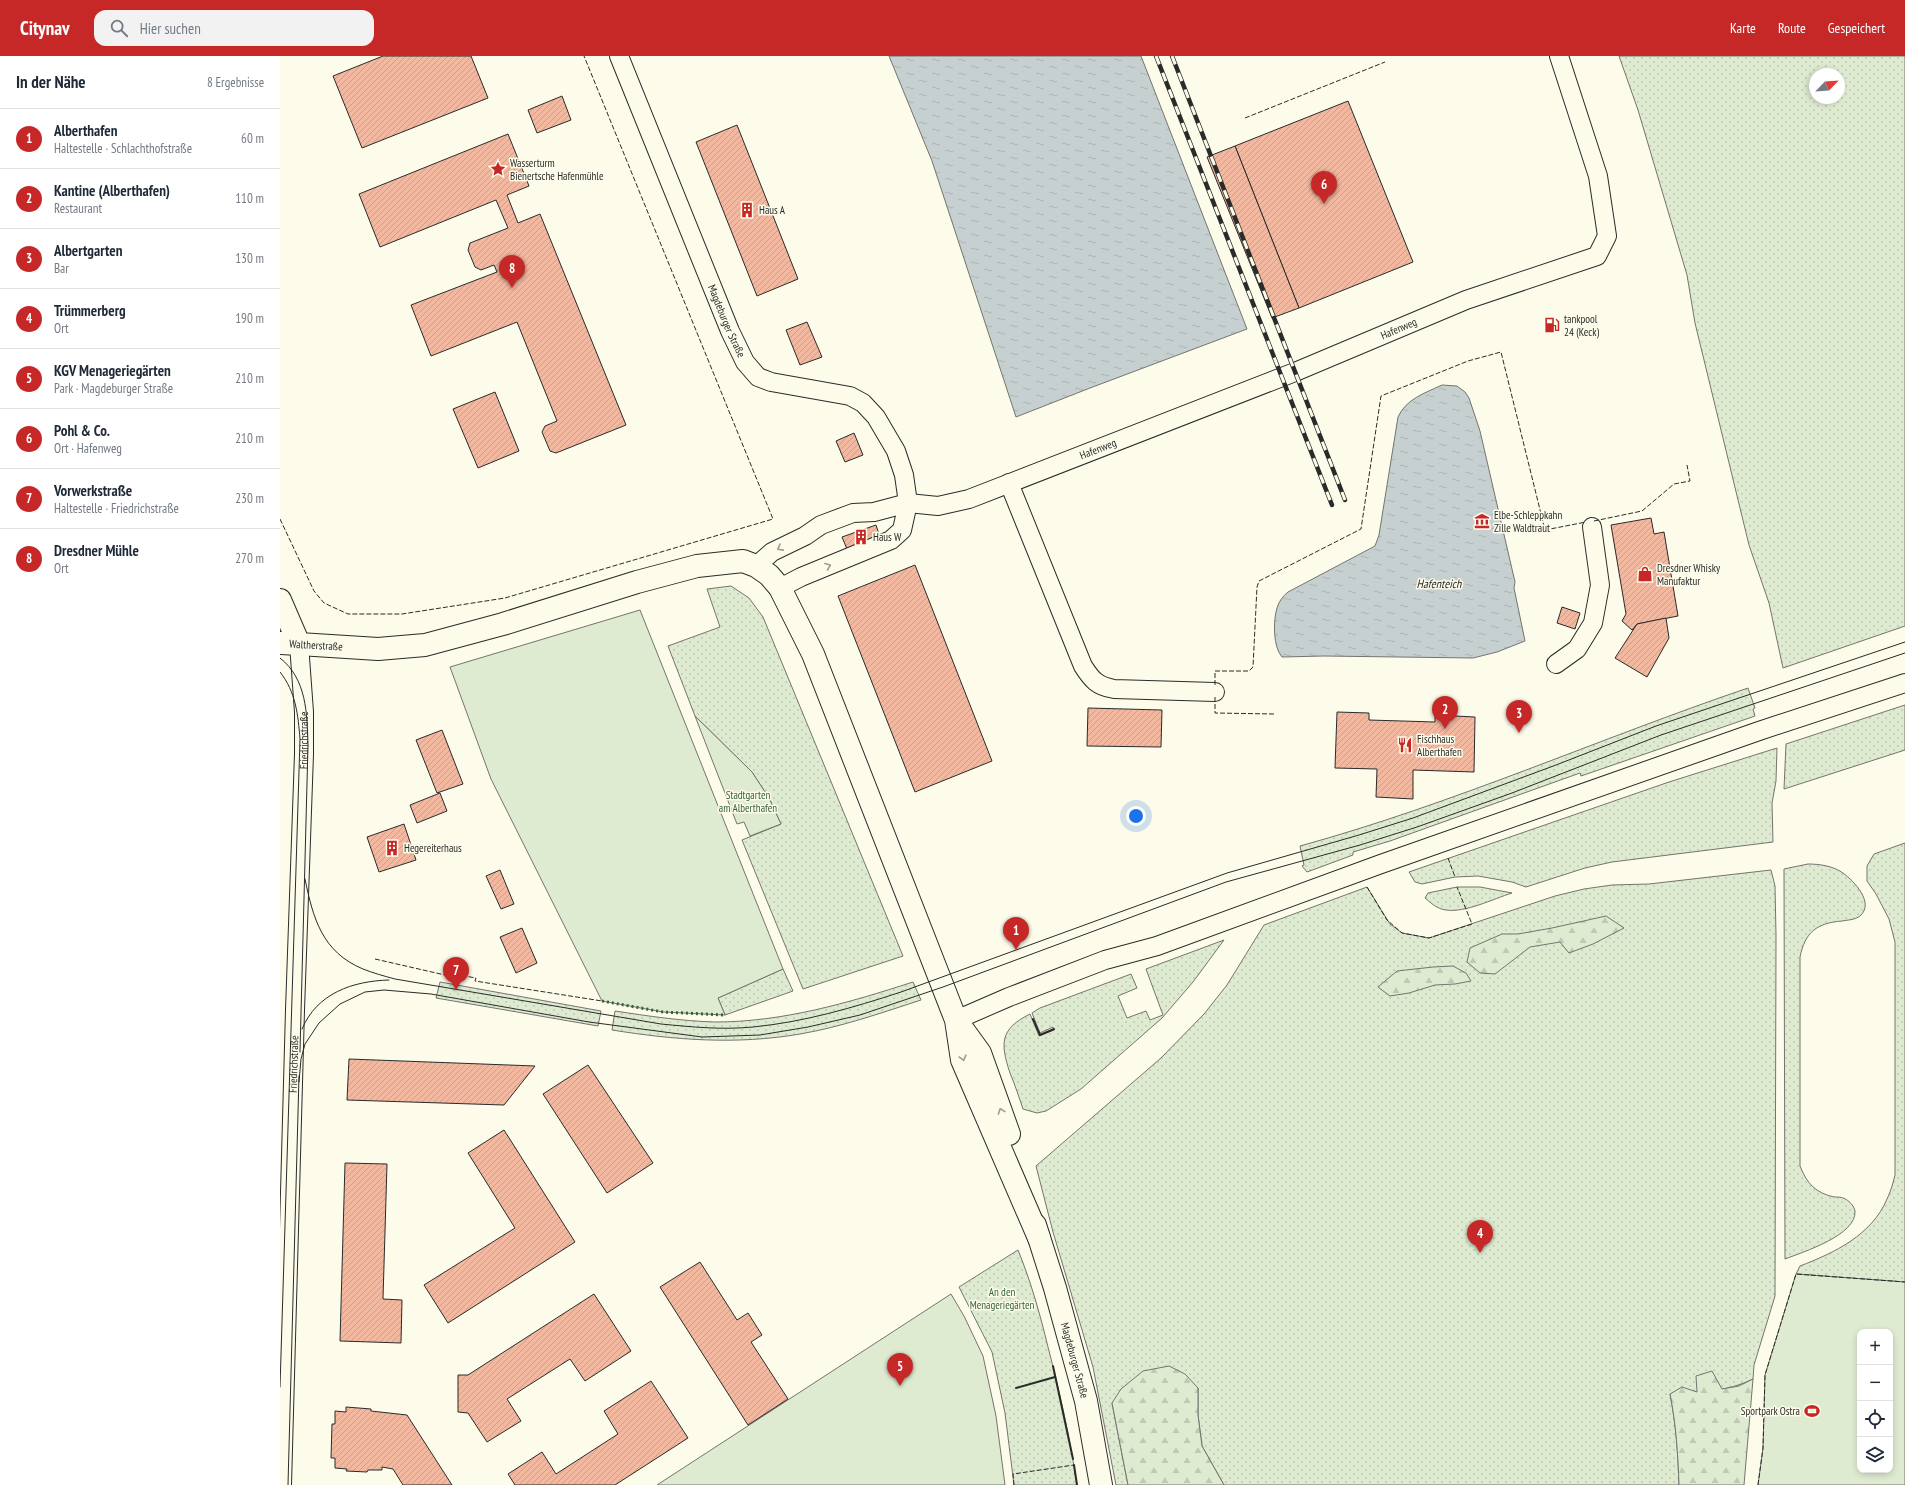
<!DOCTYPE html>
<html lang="de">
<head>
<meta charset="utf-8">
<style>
	body { margin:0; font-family:"PT Sans Narrow",sans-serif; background:#f2f2f3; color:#1f2937 }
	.controls { position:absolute; right:12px; bottom:12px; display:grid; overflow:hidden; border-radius:8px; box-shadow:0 2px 6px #0003 }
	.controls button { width:36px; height:36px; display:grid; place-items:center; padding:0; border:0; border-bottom:1px solid #e0e1e3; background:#fff; color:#1f2937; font:20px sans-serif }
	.compass { position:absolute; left:1529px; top:12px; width:36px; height:36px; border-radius:50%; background:#fff; box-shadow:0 2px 6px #0003; rotate:65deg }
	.you { position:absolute; left:856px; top:760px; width:14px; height:14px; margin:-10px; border:3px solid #fff; border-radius:50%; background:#1a73e8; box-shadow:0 0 0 6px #1a73e833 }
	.badge { display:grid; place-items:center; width:26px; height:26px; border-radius:50%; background:#c62828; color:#fff; font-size:13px; font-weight:700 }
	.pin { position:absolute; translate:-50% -33px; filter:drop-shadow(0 1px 2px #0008) }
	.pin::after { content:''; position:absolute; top:21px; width:14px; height:12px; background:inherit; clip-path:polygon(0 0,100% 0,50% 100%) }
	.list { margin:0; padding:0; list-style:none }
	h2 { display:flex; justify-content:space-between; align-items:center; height:52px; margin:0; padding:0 16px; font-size:17px }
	h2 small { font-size:13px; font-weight:400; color:#747a83 }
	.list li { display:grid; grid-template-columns:26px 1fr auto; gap:12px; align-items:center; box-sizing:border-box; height:60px; padding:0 16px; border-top:1px solid #e0e1e3 }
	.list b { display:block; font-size:15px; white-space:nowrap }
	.list p { margin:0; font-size:13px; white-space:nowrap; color:#747a83 }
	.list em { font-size:13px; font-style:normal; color:#747a83 }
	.icon { flex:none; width:22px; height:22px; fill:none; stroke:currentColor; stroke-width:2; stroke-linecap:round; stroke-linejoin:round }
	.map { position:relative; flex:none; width:1625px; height:1429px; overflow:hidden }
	header { display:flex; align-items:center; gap:24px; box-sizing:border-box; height:56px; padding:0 20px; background:#c62828; color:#fff }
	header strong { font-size:19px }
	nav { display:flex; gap:22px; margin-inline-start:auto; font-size:14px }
	.search { width:280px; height:36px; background:#f2f2f3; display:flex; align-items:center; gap:10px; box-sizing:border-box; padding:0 14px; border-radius:12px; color:#747a83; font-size:15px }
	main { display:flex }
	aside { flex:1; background:#fff }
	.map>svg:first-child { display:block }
	.grass { fill:url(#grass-dots); stroke:#74746e; fill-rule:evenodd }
	.forest { fill:url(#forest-firs); stroke:#74746e }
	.garden { fill:#deebd1; stroke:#74746e; fill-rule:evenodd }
	.water { fill:url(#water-ripples); stroke:#74746e }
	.building { fill:url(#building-hatch); stroke:#2b2b2b }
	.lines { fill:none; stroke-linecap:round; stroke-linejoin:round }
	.minor-casing { stroke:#2b2b2b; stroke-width:20 }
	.secondary-casing { stroke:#2b2b2b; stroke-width:24 }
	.primary-casing { stroke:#2b2b2b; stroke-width:24 }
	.minor { stroke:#fdfbea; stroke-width:18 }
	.secondary { stroke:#fdfbea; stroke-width:22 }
	.primary { stroke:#fdfbea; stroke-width:22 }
	.tram { stroke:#2b2b2b; stroke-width:1 }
	.rail-casing { stroke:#2b2b2b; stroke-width:4.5 }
	.rail { stroke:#fdfbea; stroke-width:3; stroke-dasharray:9; stroke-linecap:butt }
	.hedge { stroke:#34623c; stroke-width:3; stroke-dasharray:2 3; stroke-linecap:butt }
	.fence { stroke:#2b2b2b; stroke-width:1; stroke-dasharray:5 2; stroke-linecap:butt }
	.wall { stroke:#2b2b2b; stroke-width:2 }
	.oneway { stroke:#9e9d94 }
	.labels { text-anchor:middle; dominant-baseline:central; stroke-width:3; stroke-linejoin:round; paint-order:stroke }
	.poi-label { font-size:11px; fill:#2b2b2b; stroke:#fdfbea; text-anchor:start }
	.street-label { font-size:11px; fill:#2b2b2b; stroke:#fdfbea }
	.park-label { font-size:11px; fill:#34623c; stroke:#fdfbea }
	.water-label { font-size:12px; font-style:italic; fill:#2b2b2b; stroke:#fdfbea }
</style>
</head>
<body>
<header>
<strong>Citynav</strong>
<div class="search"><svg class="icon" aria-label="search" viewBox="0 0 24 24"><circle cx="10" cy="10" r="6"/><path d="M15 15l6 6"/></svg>Hier suchen</div>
<nav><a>Karte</a><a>Route</a><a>Gespeichert</a></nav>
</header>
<main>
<aside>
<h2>In der Nähe<small>8 Ergebnisse</small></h2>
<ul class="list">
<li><span class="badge">1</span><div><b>Alberthafen</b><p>Haltestelle · Schlachthofstraße</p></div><em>60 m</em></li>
<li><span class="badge">2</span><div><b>Kantine (Alberthafen)</b><p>Restaurant</p></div><em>110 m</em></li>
<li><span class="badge">3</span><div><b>Albertgarten</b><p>Bar</p></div><em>130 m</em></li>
<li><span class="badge">4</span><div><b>Trümmerberg</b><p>Ort</p></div><em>190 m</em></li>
<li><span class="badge">5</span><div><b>KGV Menageriegärten</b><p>Park · Magdeburger Straße</p></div><em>210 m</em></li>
<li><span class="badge">6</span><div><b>Pohl &amp; Co.</b><p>Ort · Hafenweg</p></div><em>210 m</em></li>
<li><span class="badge">7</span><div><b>Vorwerkstraße</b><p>Haltestelle · Friedrichstraße</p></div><em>230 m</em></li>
<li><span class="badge">8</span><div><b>Dresdner Mühle</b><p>Ort</p></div><em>270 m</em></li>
</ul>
</aside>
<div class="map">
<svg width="1625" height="1429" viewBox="0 0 1625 1429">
	<defs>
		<pattern id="grass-dots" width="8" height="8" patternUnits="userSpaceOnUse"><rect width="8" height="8" fill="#deebd1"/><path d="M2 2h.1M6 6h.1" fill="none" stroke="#bfcab4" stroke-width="1.8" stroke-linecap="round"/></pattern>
		<pattern id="forest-firs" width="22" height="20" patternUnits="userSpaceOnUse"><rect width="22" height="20" fill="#deebd1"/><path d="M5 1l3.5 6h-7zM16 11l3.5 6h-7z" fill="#bfcab4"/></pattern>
		<pattern id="water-ripples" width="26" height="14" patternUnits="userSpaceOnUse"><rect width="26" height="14" fill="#c7d0d0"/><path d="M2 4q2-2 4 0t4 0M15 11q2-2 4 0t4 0" fill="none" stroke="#abb3b3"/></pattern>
		<pattern id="building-hatch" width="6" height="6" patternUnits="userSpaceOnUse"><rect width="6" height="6" fill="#f2b8a0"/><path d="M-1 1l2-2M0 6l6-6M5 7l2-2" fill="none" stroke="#d09e8a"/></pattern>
	</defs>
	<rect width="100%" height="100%" fill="#fdfbea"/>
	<g class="grass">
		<path d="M1339 0H1625V570L1503 612 1489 547 1469 489 1415 267 1407 219 1358 54ZM1535 18H1559V42H1535Z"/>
		<path d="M451 530 469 542 483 561 623 900 523 933 462 784 501 768 489 742 472 716 415 660 388 590 440 571 427 533Z"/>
		<path d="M1468 632 1475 652 1473 653 1475 660 1301 720 1300 717 1110 785 1073 796V799L1027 816 1022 810 1024 809 1020 790C1173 748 1318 683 1468 632Z"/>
		<path d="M1625 649V694L1504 733 1506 688Z"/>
		<path d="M1497 692 1496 725 1492 747 1493 786 1332 806 1305 812 1246 831 1232 826 1198 820 1175 821 1142 828 1135 826 1129 816 1389 726Z"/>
		<path d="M1625 787V1226L1516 1218 1520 1210C1554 1197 1592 1179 1607 1143 1611 1135 1613 1127 1615 1119V886L1609 863 1596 838 1587 825V810L1594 798Z"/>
		<path d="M1528 808C1540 808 1553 810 1563 817 1574 825 1595 847 1580 860 1575 864 1567 864 1562 865 1537 867 1525 876 1520 901V1110C1527 1128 1536 1137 1554 1141 1557 1141 1561 1141 1563 1142 1569 1144 1574 1150 1575 1155 1577 1179 1523 1196 1505 1203L1504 813Z"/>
		<path d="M1491 814 1495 830 1496 879 1495 1240 1474 1309 1473 1323C1447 1336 1418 1337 1390 1338 1396 1368 1398 1398 1399 1429H944L922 1390 918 1359V1332L832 1347 848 1429H836L813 1311 773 1176 756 1110 881 1002 924 958 947 929 984 869 1087 831 1110 868 1122 877 1149 882 1275 840 1304 833 1332 829 1369 828Z"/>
		<path d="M1177 831H1200L1232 837C1213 843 1185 857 1166 854 1157 853 1151 847 1145 842L1148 837Z"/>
		<path d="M944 884 913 926 882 962 801 1033 766 1055 757 1057 743 1053C739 1041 735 1029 730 1017 720 987 720 973 750 958L759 980 774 974 773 971 760 977 752 957 760 952 851 918 857 932 838 940 847 962 866 955 870 964 883 959 866 913Z"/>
		<path d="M503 913 513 935 445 959 438 942Z"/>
		<path d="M160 926 321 955 318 970 156 942Z"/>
		<path d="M633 926 641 944C601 957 561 971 520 978 456 989 395 984 332 974L335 955C368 960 401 965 435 966 503 966 568 947 633 926Z"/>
		<path d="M738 1194C751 1226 760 1258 768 1291 780 1337 790 1382 797 1429H734L725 1357 712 1296 679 1231Z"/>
	</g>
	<g class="forest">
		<path d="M1326 860 1344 872 1313 888 1289 897 1280 886 1250 891 1215 918 1200 917 1187 906 1190 892 1222 878H1238L1272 872Z"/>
		<path d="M1173 910 1186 917 1191 925 1175 928 1155 929 1129 937 1110 940 1098 931 1117 915 1153 911Z"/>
		<path d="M889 1310 905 1318 918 1332V1359L922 1390 944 1429H848L832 1347 841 1333 863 1315Z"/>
		<path d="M1432 1315 1442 1333 1459 1330 1473 1323 1464 1429H1399C1398 1398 1396 1368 1390 1338L1402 1331 1417 1336 1416 1320Z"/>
	</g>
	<g class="garden">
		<path d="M360 554 503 913 438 942 445 959 383 956 322 945 211 723 170 611Z"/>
		<path d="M415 660 472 716 489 742 501 768 470 780 464 766 457 768Z"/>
		<path d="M1516 1218 1625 1226V1429H1478L1483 1392 1485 1319ZM1580 1276H1610V1414H1580Z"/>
		<path d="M671 1238 684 1260 703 1300 716 1360 725 1429H377Z"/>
	</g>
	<g class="water">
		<path d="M609 0H861L967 273 810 332 736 361 652 105Z"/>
		<path d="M1162 329 1177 330 1185 336 1189 342 1200 375 1235 526 1234 532 1245 585 1217 596 1193 602 1044 600 1002 601C993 591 993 565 997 552 999 545 1003 540 1008 536L1095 490 1099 479 1118 361C1126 343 1145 337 1162 329Z"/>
	</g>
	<g class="building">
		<path d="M103 0H191L208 42 82 92 53 20Z"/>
		<path d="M282 40 291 64 257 77 248 54Z"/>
		<path d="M1068 45 1133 206 1019 252 955 90Z"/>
		<path d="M457 69 518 223 477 240 416 86Z"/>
		<path d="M228 78 249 130 227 139 238 167 260 158 346 369 276 397 270 395 262 376 265 370 277 365 237 266 151 300 131 249 217 216 214 209 201 214 195 211 188 194 190 187 228 172 216 144 100 191 79 138Z"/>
		<path d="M955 90 1019 252 992 262 927 101Z"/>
		<path d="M527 266 542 301 520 309 506 274Z"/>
		<path d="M215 336 239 395 198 412 173 353Z"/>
		<path d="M574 377 583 399 565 406 556 385Z"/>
		<path d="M1371 462 1374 478 1384 476 1398 560 1357 568 1352 574 1342 565 1346 558 1331 469Z"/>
		<path d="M596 469 600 481 567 493 562 481Z"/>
		<path d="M635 509 712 705 635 736 558 540Z"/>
		<path d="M1282 551 1300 557 1295 573 1277 567Z"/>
		<path d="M1386 562 1389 582 1367 621 1335 602 1357 568Z"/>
		<path d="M808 652 882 654 881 691 807 690Z"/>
		<path d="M1057 656 1089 657V664L1155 666V659L1195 661 1194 716 1133 714V743L1096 741 1097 713 1055 712Z"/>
		<path d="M162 674 183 728 157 737 136 684Z"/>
		<path d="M160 737 167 755 137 767 130 749Z"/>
		<path d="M124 768 136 804 99 816 87 781Z"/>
		<path d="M220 814 234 848 221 853 206 820Z"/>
		<path d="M242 872 257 907 236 917 220 881Z"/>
		<path d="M69 1003 255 1010 224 1049 67 1044Z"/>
		<path d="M308 1009 373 1107 327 1137 263 1038Z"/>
		<path d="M224 1074 295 1186 168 1267 144 1229 235 1172 188 1097Z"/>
		<path d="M65 1107 107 1108 103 1243 122 1244 121 1287 60 1285Z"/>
		<path d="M420 1206 457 1264 468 1257 482 1279 471 1286 508 1343 468 1369 380 1231Z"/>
		<path d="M314 1238 351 1295 305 1325 290 1303 227 1343 241 1365 207 1386 188 1357 178 1356V1319H188Z"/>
		<path d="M371 1325 408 1382 335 1429H235L228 1418 262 1396 276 1418 338 1378 324 1355Z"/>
		<path d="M66 1351 91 1353V1355L127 1359 172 1429H123L113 1413 102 1411V1414H88L87 1416 66 1415 67 1413 55 1412V1402H51L52 1368H55V1355L66 1356Z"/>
	</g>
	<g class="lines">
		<g class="minor-casing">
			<g id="minor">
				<path id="s1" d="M339 0 450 275 465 306 478 321 491 326 570 340 583 347 596 361 616 395 624 419 628 447 622 474 611 484 521 521 500 532"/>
				<path d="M729 427 803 610C812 624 817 630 834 633L935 636"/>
				<path id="s2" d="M476 510 492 496 525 480 541 469 573 457 594 456 628 447 658 450 689 443 1015 316 1186 244 1317 200 1327 180 1318 120 1279 0"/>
				<path d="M1276 608 1297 593 1313 567 1320 529 1312 471"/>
				<path d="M676 964 729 941 825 904 877 890 1101 808 1479 675 1625 627"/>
				<path id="s3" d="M2 1429 15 954 24 698V656L19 588"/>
			</g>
		</g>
		<g class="secondary-casing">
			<path id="secondary" d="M0 587 19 588"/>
		</g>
		<g class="primary-casing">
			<g id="primary">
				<path d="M0 544 19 588 98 593 145 589 223 568 357 526 417 510 463 505 476 510 489 519 500 532 533 598 676 964 682 1004 759 1182"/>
				<path d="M679 968 700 997 729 1078"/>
				<path id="s4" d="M755 1169 775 1232 806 1345 821 1429"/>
			</g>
		</g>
		<use href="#minor" class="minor"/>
		<use href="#secondary" class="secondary"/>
		<use href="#primary" class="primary"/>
		<g class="tram">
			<path d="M0 602C27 623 27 658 28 689L20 996"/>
			<path d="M0 616C16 636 18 659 20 683L0 1331"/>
			<path d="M25 823C33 862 42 896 83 913 93 917 104 920 115 923L381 968C412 971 442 974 473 971 524 966 572 952 621 936L947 817 1079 779 1133 762 1276 709 1376 670 1625 586"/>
			<path d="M22 973C37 937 73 925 109 924"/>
			<path d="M19 1026 21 1003 25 988 39 967 60 948 85 936 104 934 151 938 309 966 422 981 480 979 528 971 580 959 663 931 946 826 1080 789 1137 771 1232 737 1381 679 1625 597"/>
			<path d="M8 1429 19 1020"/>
		</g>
		<g class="rail-casing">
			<g id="rail">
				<path d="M876 0 1052 449"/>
				<path d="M892 0 1065 444"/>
			</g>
		</g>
		<use href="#rail" class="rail"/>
		<path class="hedge" d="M322 945 383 956 445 959"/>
		<g class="fence">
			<path d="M965 62 1105 6"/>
			<path d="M0 463 34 535 44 547 68 558H122L225 542 493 463 304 0"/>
			<path d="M1314 465 1362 455 1394 428 1410 425 1407 409"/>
			<path d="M935 629V615H969L973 611 977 531 979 525 1081 473 1101 340 1188 305 1221 296 1265 474 1306 466"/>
			<path d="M935 641V657L994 658"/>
			<path d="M1168 802 1175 821"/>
			<path d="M1087 831 1107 864 1122 877 1149 882 1192 868 1177 831"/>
			<path d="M95 903 178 922 179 919 196 922 195 925 322 945"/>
			<path d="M734 1429 733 1418 794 1409"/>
			<path d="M1478 1429 1483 1392 1485 1319 1516 1218 1625 1226"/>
		</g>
		<g class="wall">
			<path d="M753 963 760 979 774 973"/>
			<path d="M773 1310 793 1403"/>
			<path d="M736 1332 775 1321"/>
			<path d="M794 1409 797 1429"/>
		</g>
	</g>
	<defs><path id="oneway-chevron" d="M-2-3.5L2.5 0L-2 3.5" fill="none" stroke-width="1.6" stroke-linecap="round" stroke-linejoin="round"/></defs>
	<g class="oneway">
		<use href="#oneway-chevron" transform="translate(500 492) rotate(152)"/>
		<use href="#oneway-chevron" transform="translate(548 510) rotate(-22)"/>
		<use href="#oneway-chevron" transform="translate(683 1002) rotate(75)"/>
		<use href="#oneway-chevron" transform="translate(721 1055) rotate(-110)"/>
	</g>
	<defs>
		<g id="sight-bare" transform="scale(1.2)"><path d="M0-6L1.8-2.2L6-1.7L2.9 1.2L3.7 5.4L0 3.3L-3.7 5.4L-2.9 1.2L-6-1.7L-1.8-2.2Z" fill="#c62828" stroke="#fdfbea" stroke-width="2.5" paint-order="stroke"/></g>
		<g id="building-bare" transform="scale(1.2)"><path d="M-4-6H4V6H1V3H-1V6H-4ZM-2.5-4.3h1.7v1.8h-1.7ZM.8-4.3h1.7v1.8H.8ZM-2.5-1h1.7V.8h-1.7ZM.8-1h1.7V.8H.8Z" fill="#c62828" stroke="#fdfbea" stroke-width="2.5" paint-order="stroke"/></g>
		<g id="fuel-bare" transform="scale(1.2)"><path d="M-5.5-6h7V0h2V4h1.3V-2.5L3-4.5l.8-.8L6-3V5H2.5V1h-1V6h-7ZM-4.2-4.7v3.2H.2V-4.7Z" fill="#c62828" stroke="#fdfbea" stroke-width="2.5" paint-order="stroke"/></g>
		<g id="museum-bare" transform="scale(1.2)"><path d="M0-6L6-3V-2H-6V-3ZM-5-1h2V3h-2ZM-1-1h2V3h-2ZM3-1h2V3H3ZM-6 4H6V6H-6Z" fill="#c62828" stroke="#fdfbea" stroke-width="2.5" paint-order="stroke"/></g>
		<g id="shop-bare" transform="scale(1.2)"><path d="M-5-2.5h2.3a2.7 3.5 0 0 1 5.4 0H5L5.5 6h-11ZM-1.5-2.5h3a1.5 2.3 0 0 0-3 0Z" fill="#c62828" stroke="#fdfbea" stroke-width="2.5" paint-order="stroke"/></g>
		<g id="restaurant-bare" transform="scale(1.2)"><path d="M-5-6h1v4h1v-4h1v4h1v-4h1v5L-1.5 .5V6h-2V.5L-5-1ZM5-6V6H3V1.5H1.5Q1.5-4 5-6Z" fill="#c62828" stroke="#fdfbea" stroke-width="2.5" paint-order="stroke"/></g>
		<g id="stadium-bare" transform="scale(1.2)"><path d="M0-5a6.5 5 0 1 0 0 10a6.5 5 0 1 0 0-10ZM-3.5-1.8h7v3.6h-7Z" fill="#c62828" stroke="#fdfbea" stroke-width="2.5" paint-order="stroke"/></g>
	</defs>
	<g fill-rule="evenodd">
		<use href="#sight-bare" x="218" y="113"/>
		<use href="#building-bare" x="467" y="154"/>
		<use href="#fuel-bare" x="1272" y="269"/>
		<use href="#museum-bare" x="1202" y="465"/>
		<use href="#building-bare" x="581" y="481"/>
		<use href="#shop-bare" x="1365" y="518"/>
		<use href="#restaurant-bare" x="1125" y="689"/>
		<use href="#building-bare" x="112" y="792"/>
		<use href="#stadium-bare" x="1532" y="1355"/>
	</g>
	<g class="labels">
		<g class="poi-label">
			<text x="230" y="107">Wasserturm<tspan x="230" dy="13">Bienertsche Hafenmühle</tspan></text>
			<text x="479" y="154">Haus A</text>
			<text x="1284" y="263">tankpool<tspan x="1284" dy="13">24 (Keck)</tspan></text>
			<text x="1214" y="459">Elbe-Schleppkahn<tspan x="1214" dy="13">Zille Waldtraut</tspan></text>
			<text x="593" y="481">Haus W</text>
			<text x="1377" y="512">Dresdner Whisky<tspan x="1377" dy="13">Manufaktur</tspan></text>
			<text x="1137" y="683">Fischhaus<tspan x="1137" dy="13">Alberthafen</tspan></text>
			<text x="124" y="792">Hegereiterhaus</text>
			<text x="1520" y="1355" text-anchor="end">Sportpark Ostra</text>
		</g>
		<g class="street-label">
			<text stroke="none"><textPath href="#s1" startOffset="286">Magdeburger Straße</textPath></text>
			<text stroke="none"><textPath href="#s2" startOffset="692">Hafenweg</textPath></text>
			<text stroke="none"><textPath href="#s2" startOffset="368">Hafenweg</textPath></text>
			<text transform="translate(36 589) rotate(3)">Waltherstraße</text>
			<text stroke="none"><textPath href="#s3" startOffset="745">Friedrichstraße</textPath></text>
			<text stroke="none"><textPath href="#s3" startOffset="421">Friedrichstraße</textPath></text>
			<text stroke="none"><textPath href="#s4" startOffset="141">Magdeburger Straße</textPath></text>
		</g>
		<g class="park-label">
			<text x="468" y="739">Stadtgarten<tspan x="468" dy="13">am Alberthafen</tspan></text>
			<text x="722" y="1236">An den<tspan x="722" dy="13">Menageriegärten</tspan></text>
		</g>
		<g class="water-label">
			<text x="1159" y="527">Hafenteich</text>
		</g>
	</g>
</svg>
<div class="controls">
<button>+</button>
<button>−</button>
<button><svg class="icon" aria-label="locate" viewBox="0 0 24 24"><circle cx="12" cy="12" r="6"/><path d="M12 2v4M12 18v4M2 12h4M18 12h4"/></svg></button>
<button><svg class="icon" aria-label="layers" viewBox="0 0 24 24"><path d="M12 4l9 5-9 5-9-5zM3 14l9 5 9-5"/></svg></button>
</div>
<svg class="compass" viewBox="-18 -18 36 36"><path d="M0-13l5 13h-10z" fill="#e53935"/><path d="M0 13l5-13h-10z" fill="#747a83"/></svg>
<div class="you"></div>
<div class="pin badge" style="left:736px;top:894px">1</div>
<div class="pin badge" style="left:1165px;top:673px">2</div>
<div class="pin badge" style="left:1239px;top:677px">3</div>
<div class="pin badge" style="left:1200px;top:1197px">4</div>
<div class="pin badge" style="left:620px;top:1330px">5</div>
<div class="pin badge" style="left:1044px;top:148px">6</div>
<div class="pin badge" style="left:176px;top:934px">7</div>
<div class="pin badge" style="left:232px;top:232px">8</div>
</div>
</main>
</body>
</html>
